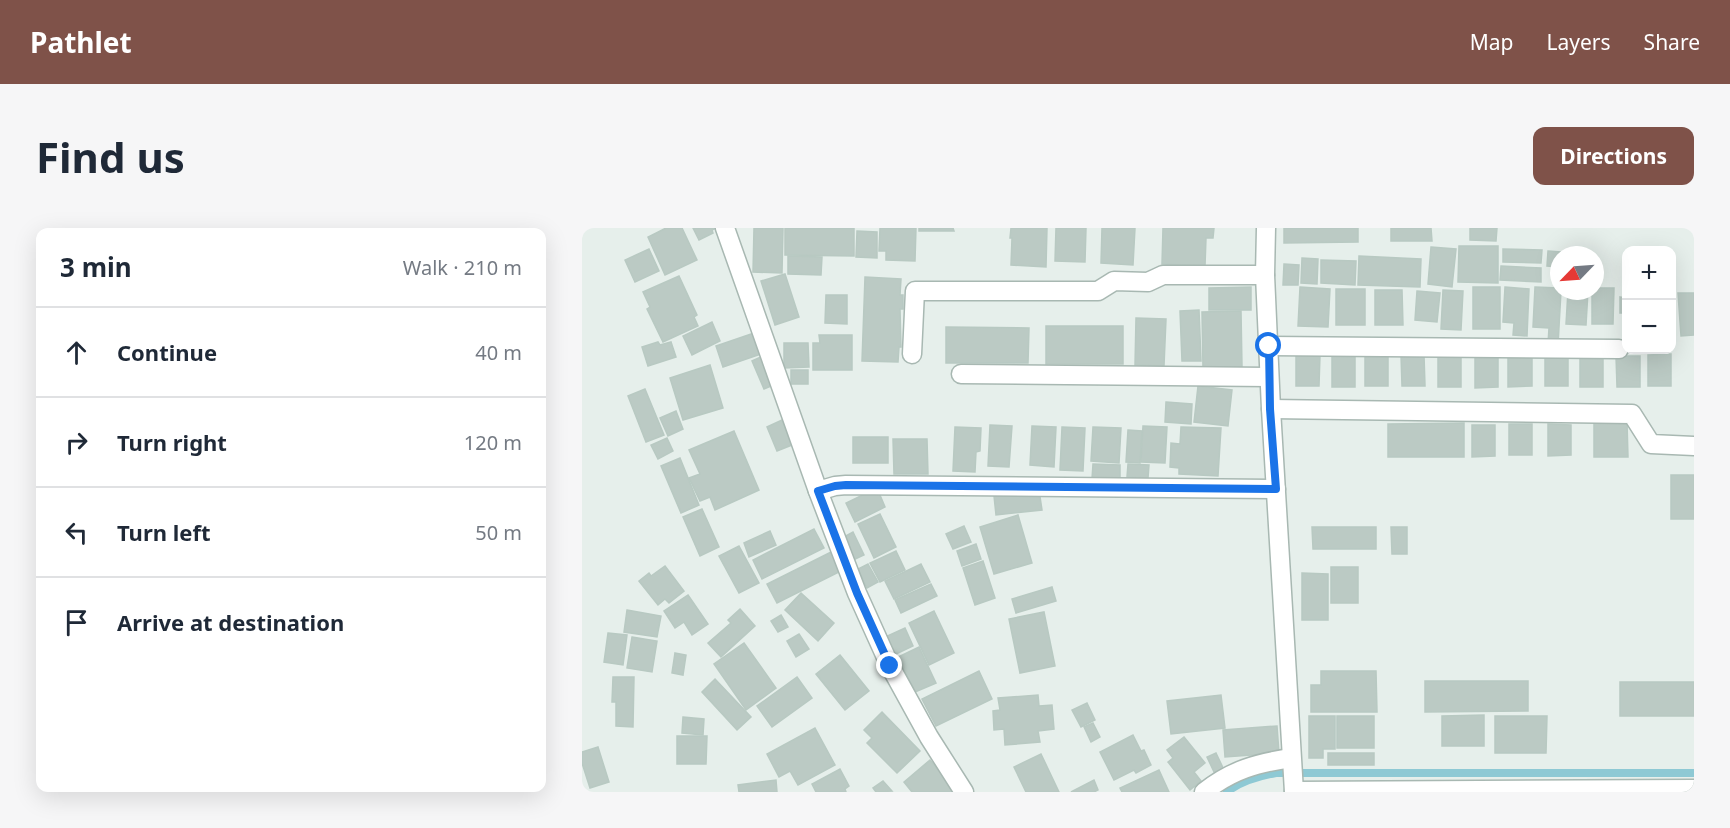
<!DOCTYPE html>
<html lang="en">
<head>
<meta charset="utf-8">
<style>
	body { margin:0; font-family:"Noto Sans",sans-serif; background:#f6f6f7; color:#1f2937 }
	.controls { position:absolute; right:18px; top:18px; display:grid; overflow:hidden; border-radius:12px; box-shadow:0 6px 24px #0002 }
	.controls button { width:54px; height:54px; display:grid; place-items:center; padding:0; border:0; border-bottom:2px solid #e0e1e3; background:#fff; color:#1f2937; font:30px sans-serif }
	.compass { position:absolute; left:968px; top:18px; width:54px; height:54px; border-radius:50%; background:#fff; box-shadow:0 6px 24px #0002; rotate:245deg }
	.stop { position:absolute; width:18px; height:18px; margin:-14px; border:4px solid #1a73e8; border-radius:50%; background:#fff }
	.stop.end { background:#1a73e8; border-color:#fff; box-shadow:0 2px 6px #0008 }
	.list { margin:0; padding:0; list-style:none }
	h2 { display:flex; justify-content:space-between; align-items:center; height:78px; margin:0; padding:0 24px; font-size:26px }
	h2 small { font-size:20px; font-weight:400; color:#747a83 }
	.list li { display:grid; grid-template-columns:39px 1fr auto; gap:18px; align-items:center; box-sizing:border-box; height:90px; padding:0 24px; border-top:2px solid #e0e1e3 }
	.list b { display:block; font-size:22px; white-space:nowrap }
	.list em { font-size:20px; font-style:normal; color:#747a83 }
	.icon { flex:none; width:33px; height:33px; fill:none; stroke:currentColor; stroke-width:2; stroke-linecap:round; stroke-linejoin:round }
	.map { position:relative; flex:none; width:1112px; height:564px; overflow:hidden; border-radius:12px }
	header { display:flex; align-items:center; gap:36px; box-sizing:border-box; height:84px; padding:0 30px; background:#7f5249; color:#fff }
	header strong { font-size:28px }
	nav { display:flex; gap:33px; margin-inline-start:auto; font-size:21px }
	.intro { display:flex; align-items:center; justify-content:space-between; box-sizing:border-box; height:144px; padding:0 36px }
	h1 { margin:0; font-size:42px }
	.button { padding:15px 27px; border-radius:12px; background:#7f5249; color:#fff; font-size:21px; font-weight:700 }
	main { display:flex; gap:36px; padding:0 36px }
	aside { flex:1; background:#fff; border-radius:12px; box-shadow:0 6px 24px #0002 }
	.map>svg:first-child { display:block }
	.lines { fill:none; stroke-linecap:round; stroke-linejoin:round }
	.stream { stroke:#8ec9d4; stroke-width:8 }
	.building { fill:#bbcac4; stroke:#b8c9c2; stroke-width:1.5 }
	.minor-casing { stroke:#a8b8b2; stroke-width:21 }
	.minor { stroke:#fff; stroke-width:18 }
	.route { stroke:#1a73e8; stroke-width:8 }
</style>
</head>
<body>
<header>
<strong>Pathlet</strong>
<nav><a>Map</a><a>Layers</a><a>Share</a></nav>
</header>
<div class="intro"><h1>Find us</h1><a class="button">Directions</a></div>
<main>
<aside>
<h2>3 min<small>Walk · 210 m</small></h2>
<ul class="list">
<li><svg class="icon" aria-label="ahead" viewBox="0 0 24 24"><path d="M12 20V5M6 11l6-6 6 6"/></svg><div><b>Continue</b></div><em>40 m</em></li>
<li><svg class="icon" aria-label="right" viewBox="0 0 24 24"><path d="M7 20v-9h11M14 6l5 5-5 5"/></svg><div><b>Turn right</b></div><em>120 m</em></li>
<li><svg class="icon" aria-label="left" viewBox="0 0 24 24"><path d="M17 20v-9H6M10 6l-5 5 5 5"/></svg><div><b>Turn left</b></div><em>50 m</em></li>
<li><svg class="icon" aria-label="arrive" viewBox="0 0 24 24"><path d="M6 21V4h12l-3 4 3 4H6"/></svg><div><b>Arrive at destination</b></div></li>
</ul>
</aside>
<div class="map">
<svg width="1112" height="564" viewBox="0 0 1112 564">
	<rect width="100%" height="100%" fill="#e6efeb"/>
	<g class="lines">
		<path class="stream" d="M645 564C659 553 677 548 694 545H1112"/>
	</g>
	<g class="building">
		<path d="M84 0H100L115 32 83 47 66 9Z"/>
		<path d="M111 0H134L130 2 131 5 117 12Z"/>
		<path d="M172 0H201L200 45 171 44Z"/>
		<path d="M203 0H272V28L203 27Z"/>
		<path d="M298 0H334L333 33 304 32V23H297Z"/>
		<path d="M337 0H371L372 3H337Z"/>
		<path d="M429 0H465L464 39 429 37 430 10H428Z"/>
		<path d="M474 0H504L503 34 473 33Z"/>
		<path d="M520 0H553L551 37 519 35Z"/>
		<path d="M581 0H632L631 10H624L623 38 580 36Z"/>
		<path d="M702 0H776V14L702 15Z"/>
		<path d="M809 0H849L850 13H809Z"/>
		<path d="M888 0H915L914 13 888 12Z"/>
		<path d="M275 3 295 4V30L274 29Z"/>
		<path d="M877 18H916V55L876 54Z"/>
		<path d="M849 19 874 21 870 59 846 56Z"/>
		<path d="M67 21 77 43 53 54 43 32Z"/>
		<path d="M921 21 960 22 959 35 921 34Z"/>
		<path d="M966 23 992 25V27H977V39L965 38Z"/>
		<path d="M206 28 240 29 239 47 206 46Z"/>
		<path d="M777 28 839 31 838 59 776 57Z"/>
		<path d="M720 30 736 31 735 56 719 55Z"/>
		<path d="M739 32 774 33 773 57 739 55Z"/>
		<path d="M702 36 717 37 716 57H701Z"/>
		<path d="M919 38 959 40V54L918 52Z"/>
		<path d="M203 46 217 89 193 97 179 53Z"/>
		<path d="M97 48 115 87 112 89 116 98 81 114 65 81 68 79 61 64Z"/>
		<path d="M283 49 319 51 318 67H321V81H318L319 119H317L316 134 280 133Z"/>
		<path d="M669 59V82H627V60Z"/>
		<path d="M718 59 748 61 746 99 716 98Z"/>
		<rect x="891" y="59" width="27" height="42"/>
		<path d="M923 59 947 61 945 108 931 107 932 95 921 94Z"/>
		<path d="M953 59 977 60V63H979L976 117 966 116 967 100 951 99Z"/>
		<path d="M1013 60H1032L1031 96H1010V63H1013Z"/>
		<rect x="754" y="61" width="29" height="36"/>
		<path d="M793 62H820L821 97H793Z"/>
		<path d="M861 62 881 63 879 102 859 101Z"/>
		<path d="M835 63 858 65 855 94 833 92Z"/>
		<path d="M986 63H1006L1004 97 984 96Z"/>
		<path d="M1096 65H1112V107L1099 108Z"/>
		<path d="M244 67H265V96L243 95Z"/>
		<path d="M1038 69 1044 70V85H1038Z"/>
		<path d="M1090 71H1092L1091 107 1090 106Z"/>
		<path d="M617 82 619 133H600L598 83Z"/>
		<path d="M659 83 660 139 621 140 620 84Z"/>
		<path d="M554 90 584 91 582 138 553 137Z"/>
		<path d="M130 94 138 113 110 127 101 108Z"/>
		<rect x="464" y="98" width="77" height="38"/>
		<path d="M364 99 447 100 446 135H364Z"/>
		<path d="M175 104 182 125 141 139 134 118Z"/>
		<path d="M237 107H270V142H231V115H238Z"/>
		<path d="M76 114 78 117 89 114 94 129 66 138 60 119Z"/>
		<path d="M202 115H226L227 139 202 140Z"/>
		<path d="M1089 126V158H1066V127Z"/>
		<path d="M183 127 196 155 182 161 170 133Z"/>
		<path d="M714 127H738L737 158H714Z"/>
		<rect x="783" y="127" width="23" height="31"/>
		<path d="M819 127H842L843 158H820Z"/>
		<path d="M926 127H950V158L926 159Z"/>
		<rect x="963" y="127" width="23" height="31"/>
		<rect x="750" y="128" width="23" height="31"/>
		<rect x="856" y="128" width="23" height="31"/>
		<path d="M893 128H916V159L893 160Z"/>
		<rect x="998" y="128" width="23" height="31"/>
		<path d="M1034 128H1058V159H1035Z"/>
		<path d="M128 137 141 180 101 192 88 150Z"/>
		<rect x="209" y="142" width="17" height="14"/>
		<path d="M616 158 650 162 646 198 612 194Z"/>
		<path d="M63 161 82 207 64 214 46 168Z"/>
		<path d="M584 174 610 176 609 196 583 194Z"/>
		<path d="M94 183 101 201 86 208 78 190Z"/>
		<path d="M200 192 210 217 195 223 185 199Z"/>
		<path d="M1012 194H1045L1046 229H1012Z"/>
		<path d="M882 195V229H806V196Z"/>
		<rect x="927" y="196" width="23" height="31"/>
		<path d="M966 196 989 197V227L966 228Z"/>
		<path d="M408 197 430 198 427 239 406 238Z"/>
		<path d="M890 197H913V228L890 229Z"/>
		<path d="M450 198 474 199 472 239 448 237Z"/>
		<path d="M561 198 585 199 583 235 559 234Z"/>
		<path d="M373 199 399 200 398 223 394 224 393 244 371 243Z"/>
		<path d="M480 199 503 200 501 243 478 242Z"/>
		<path d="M511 199 539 200 537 235 509 233Z"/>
		<path d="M599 199 639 200 636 248 597 246V240L588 239 589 215 598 216Z"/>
		<path d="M546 202 560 203 558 235 544 234Z"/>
		<path d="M152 203 177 262 133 282 128 269 118 273 107 250 118 246 107 222Z"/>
		<rect x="271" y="209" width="35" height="26"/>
		<path d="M85 210 91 223 76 231 69 217Z"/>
		<path d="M311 211H345L346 246H312Z"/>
		<path d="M98 230 117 277 99 285 79 238Z"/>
		<path d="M511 236 538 237V252L510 251Z"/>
		<path d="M546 236 567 237 566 250 545 249Z"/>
		<rect x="1089" y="247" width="23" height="44"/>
		<path d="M295 260 303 279 273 294 264 275Z"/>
		<path d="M457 262 460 282 414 287 412 268Z"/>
		<path d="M120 281 137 319 118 328 101 289Z"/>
		<path d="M298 286 314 319 292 330 276 296Z"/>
		<path d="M436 287 450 335 412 346 398 299Z"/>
		<path d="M382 298 389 314 371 321 364 306Z"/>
		<path d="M730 299H794V321H731Z"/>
		<path d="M809 299H825V326H810Z"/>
		<path d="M232 301 242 320 180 351 171 332Z"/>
		<path d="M188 303 194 317 167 329 162 315Z"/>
		<path d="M271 304 282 327 269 333 258 311Z"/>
		<path d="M394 316 399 331 380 338 375 323Z"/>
		<path d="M157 318 177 355 157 365 137 328Z"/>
		<path d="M314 323 323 342 298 354 288 335Z"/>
		<path d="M249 324 259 343 195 375 185 356Z"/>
		<path d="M401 333 413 370 393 377 381 340Z"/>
		<path d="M286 336 296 354 285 360 276 341Z"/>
		<path d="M339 336 348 354 312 371 303 353Z"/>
		<path d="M83 338 102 363 87 375 83 371 76 377 57 353 67 345 69 348Z"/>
		<rect x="749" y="339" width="27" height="36"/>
		<path d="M720 345 746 346V392H720Z"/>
		<path d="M349 356 355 368 319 385 313 372Z"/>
		<path d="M470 359 474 373 434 385 430 371Z"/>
		<path d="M219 365 252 395 236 413 203 382Z"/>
		<path d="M106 367 126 396 110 407 102 394 93 400 82 383Z"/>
		<path d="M158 381 173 398 139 429 126 415 149 395 146 392Z"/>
		<path d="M45 382 79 388 75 409 42 404Z"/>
		<path d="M352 383 372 425 347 437 327 395Z"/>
		<path d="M462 384 473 438 438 445 427 391Z"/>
		<path d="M199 387 206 399 196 404 189 393Z"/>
		<path d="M323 400 331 418 312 427 303 409Z"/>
		<path d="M26 405 45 407 41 437 22 434Z"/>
		<path d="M217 406 227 421 214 429 205 413Z"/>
		<path d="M50 409 75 413 70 444 45 440Z"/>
		<path d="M162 415 194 460 164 482 132 436Z"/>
		<path d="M337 419 354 455 333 464 316 429Z"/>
		<path d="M93 425 104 427 101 447 90 445Z"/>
		<path d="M258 427 287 463 263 482 234 446Z"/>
		<path d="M397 443 410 471 354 498 340 471Z"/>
		<path d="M739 443H794L795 484H729V457H739Z"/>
		<path d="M31 449H52L51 499 34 498V474H30Z"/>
		<path d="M215 449 230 470 190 499 175 478Z"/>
		<path d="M133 451 169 489 155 502 120 464Z"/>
		<path d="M843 453H946V483L843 484Z"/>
		<rect x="1038" y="454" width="74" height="34"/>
		<path d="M456 467 457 478 470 477 472 501 456 503 458 514 423 517 422 501 412 502 411 483 418 482 416 470Z"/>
		<path d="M639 467 643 500 589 506 585 473Z"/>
		<path d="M505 475 513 492 499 499 490 482Z"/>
		<path d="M300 484 338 523 315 545 285 515 290 510 282 502Z"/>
		<path d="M902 487V518H860V488Z"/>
		<path d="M727 488H753V521H741V530H727Z"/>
		<rect x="755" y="488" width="37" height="32"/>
		<path d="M913 488H965L964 525H913Z"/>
		<path d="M101 489 122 491 121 507 100 505Z"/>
		<path d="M511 495 518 509 509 514 502 499Z"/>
		<path d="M695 498 697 525 643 529 641 502Z"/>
		<path d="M233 500 253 537 216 557 208 543 197 549 185 526Z"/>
		<path d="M551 507 559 523 562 522 569 537 554 545 552 542 532 552 518 524Z"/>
		<path d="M95 508H125L124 536H95Z"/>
		<path d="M602 509 623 535 612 544 619 553 608 562 586 534 591 530 585 522Z"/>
		<path d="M16 519 27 554 8 560 0 535V524Z"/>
		<path d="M634 525 642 542 633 546 625 529Z"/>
		<rect x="746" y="525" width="46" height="12"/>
		<path d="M459 526 477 564H444L432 539Z"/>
		<path d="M348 532 375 564H330L322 554Z"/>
		<path d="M258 541 267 558 263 561 264 564H234L230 556Z"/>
		<path d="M577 542 587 564H540L538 560Z"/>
		<path d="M194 552 195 564H157L156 557Z"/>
		<path d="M512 552 516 562 512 564H489Z"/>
		<path d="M301 553 310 563 294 564 291 560Z"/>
	</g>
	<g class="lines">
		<g class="minor-casing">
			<g id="minor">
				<path d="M143 0 236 263 275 365 308 438 347 509 382 564"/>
				<path d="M684 0 683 47 689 181 712 564"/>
				<path d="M687 118 1037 121"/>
				<path d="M330 126 333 63H516L532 53 566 54 581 47H683"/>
				<path d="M379 146 687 149"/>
				<path d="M689 181 1050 186 1069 216 1112 218"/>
				<path d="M236 263 253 258 264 257 694 261"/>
				<path d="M712 563 1112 561"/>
				<path d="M622 564C650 542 675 535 709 530"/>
			</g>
		</g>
		<use href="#minor" class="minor"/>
	</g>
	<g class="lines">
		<path class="route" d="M308 438 275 365 236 263 253 258 264 257 694 261 688 181 687 118"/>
	</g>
</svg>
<div class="controls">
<button>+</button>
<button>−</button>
</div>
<svg class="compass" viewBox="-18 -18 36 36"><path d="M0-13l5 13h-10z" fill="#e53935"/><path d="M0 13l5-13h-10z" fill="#747a83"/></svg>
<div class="stop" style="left:687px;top:118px"></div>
<div class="stop end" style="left:308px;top:438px"></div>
</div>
</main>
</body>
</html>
